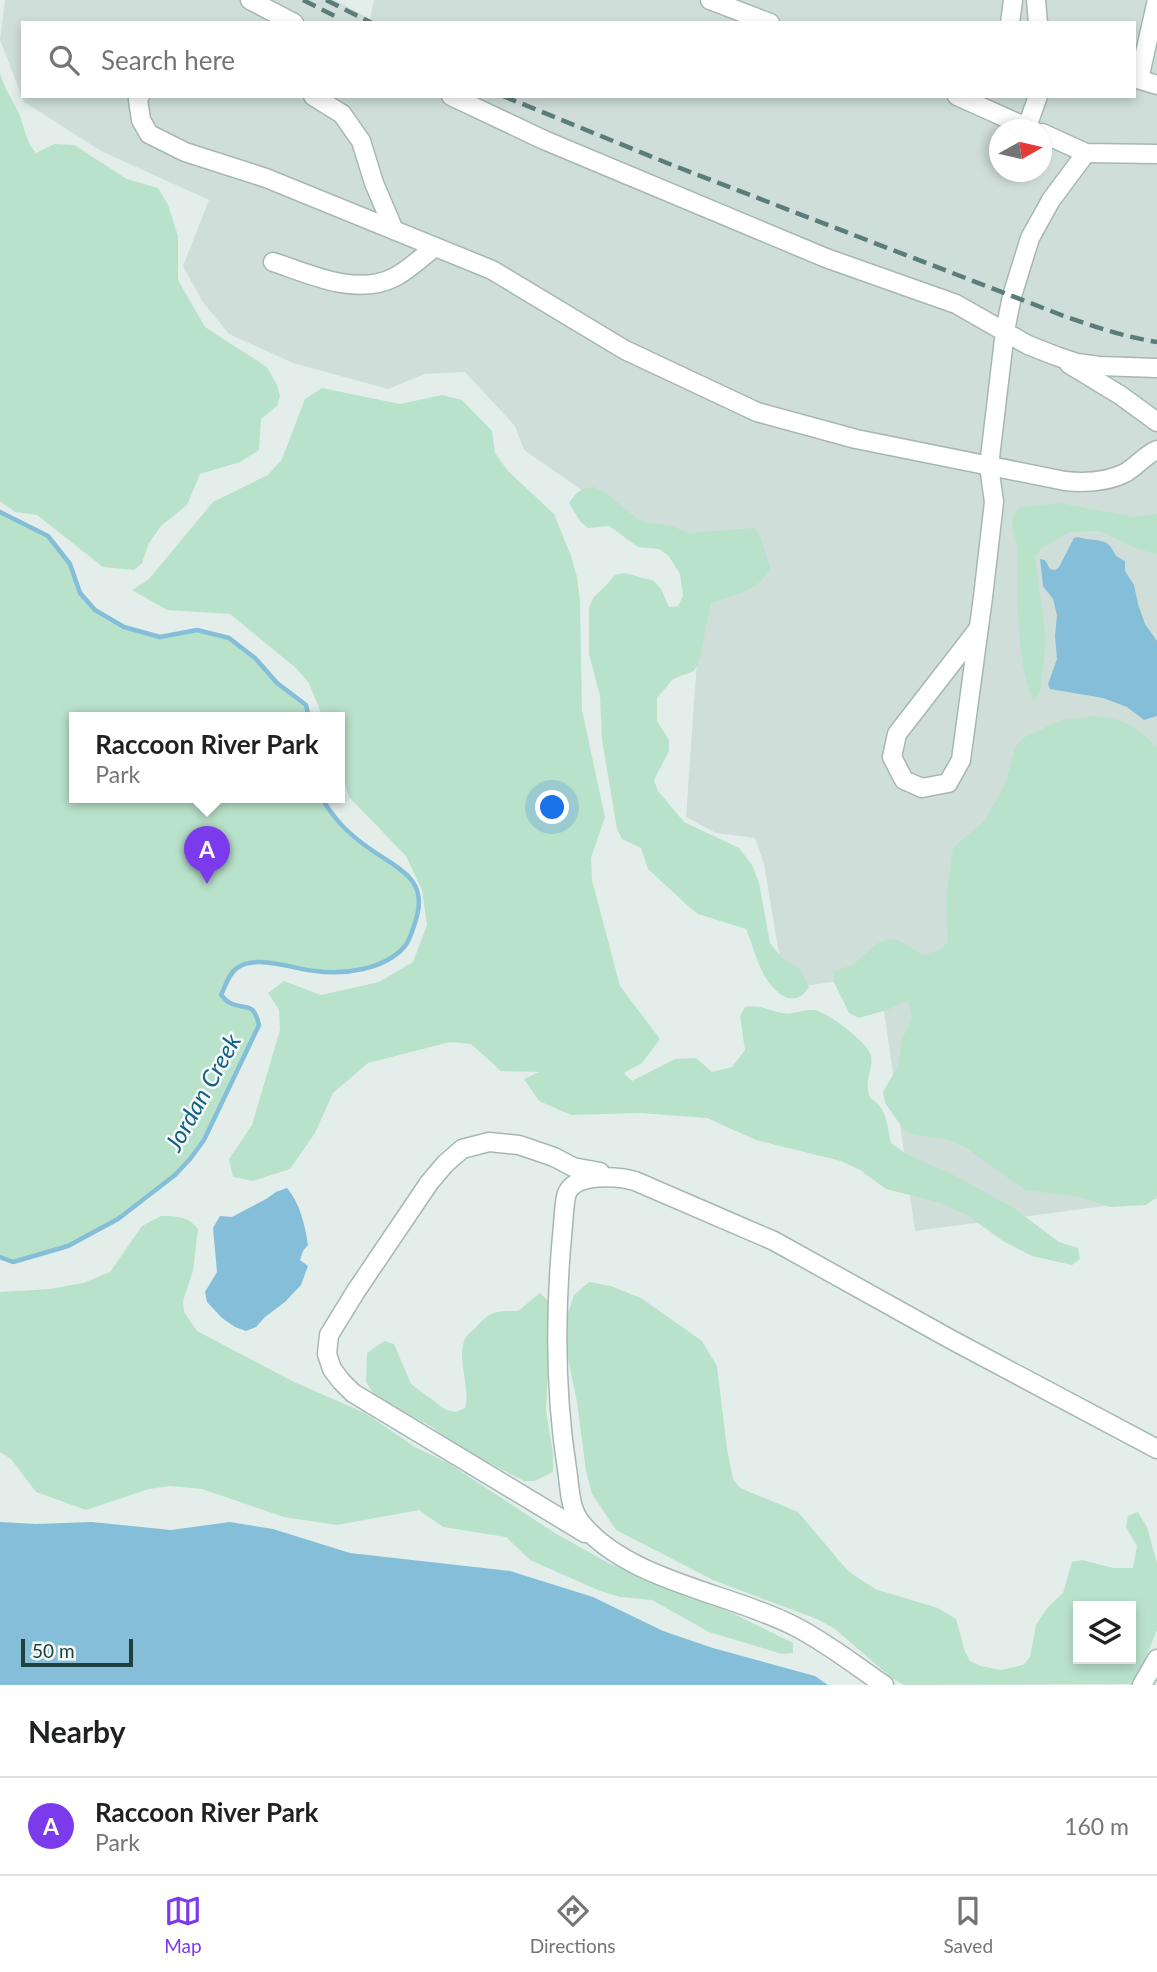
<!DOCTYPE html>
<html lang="en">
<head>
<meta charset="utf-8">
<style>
	body { margin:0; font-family:Lato,sans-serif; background:#f6f6f6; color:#202124 }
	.controls { position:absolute; right:21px; bottom:21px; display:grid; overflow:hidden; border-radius:0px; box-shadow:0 4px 10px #0003 }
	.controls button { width:63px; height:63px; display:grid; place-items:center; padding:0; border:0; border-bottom:2px solid #e0e0e0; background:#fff; color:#202124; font:35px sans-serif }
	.compass { position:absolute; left:989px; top:119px; width:63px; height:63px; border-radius:50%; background:#fff; box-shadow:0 4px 10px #0003; rotate:82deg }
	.scale { position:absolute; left:21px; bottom:18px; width:112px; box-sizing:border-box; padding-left:7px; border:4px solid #20423e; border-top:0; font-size:19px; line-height:24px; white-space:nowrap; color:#20423e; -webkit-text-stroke:5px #f4faf8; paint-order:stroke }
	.you { position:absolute; left:553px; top:808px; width:24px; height:24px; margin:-18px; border:5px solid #fff; border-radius:50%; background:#1a73e8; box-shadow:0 0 0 10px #1a73e833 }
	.badge { display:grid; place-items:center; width:46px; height:46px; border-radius:50%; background:#7c3aed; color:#fff; font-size:23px; font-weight:700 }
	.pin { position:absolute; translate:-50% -58px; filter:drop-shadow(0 2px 4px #0008) }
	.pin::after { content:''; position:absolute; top:37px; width:24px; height:21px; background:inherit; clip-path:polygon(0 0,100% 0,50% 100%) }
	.popup { position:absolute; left:69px; top:712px; width:276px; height:91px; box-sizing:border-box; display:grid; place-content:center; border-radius:0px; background:#fff; filter:drop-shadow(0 2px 5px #0005); font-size:23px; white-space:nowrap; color:#757577 }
	.popup b { font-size:26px; color:#202124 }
	.popup::after { content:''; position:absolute; left:50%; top:100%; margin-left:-14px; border:14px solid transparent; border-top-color:#fff }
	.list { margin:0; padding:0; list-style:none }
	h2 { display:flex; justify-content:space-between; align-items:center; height:91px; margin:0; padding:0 28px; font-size:30px }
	h2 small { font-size:23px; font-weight:400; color:#757577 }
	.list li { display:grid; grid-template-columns:46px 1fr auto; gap:21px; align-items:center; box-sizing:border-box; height:98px; padding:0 28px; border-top:2px solid #e0e0e0 }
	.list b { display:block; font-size:26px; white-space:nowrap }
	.list p { margin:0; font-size:23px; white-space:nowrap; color:#757577 }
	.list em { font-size:23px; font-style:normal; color:#757577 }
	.icon { flex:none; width:38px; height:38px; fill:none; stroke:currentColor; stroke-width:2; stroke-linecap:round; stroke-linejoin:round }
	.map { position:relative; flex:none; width:1157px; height:1685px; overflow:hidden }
	.search { position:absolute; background:#fff; box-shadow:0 4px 10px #0003; left:21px; right:21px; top:21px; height:77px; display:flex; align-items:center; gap:18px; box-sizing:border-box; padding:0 24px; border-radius:0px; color:#757577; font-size:26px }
	.sheet { height:189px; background:#fff }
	nav { display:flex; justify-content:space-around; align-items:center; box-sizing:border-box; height:98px; border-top:2px solid #e0e0e0; background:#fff; font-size:19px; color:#757577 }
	nav a { display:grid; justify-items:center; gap:4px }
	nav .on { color:#7c3aed }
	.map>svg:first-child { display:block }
	.built { fill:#d0deda; fill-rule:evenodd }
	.green { fill:#b9e2cb; fill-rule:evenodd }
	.water { fill:#85bed9 }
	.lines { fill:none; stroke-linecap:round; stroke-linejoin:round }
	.stream { stroke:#85bed9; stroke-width:4.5 }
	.minor-casing { stroke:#a5b7b4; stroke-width:21 }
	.minor { stroke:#fff; stroke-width:18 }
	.rail { stroke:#5b7d7a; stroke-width:4.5; stroke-dasharray:14 7; stroke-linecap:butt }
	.labels { text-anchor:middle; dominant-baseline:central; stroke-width:5; stroke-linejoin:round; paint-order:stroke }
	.water-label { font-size:24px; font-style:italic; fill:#135f85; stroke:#f4faf8 }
</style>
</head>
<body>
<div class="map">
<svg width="1157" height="1685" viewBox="0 0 1157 1685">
	<rect width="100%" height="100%" fill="#e3eeeb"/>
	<path class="built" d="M5 0H335L370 19 374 0H1157V1199L915 1231 879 975 785 989 764 864 755 838 716 833 686 817 703 574 524 450 515 426 465 372 425 374 388 389 293 363 229 334 202 301 183 266 209 200 101 151 24 102 0 40ZM23 23H1134V96H23ZM1000 130H1042V172H1000Z"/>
	<g class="green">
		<path d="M0 73C4 89 14 101 20 116 25 129 26 142 36 153L54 144 74 145 127 179 158 188 168 205 178 236V280L205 327 267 367 277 385 280 396 277 406 261 419 259 450 240 462 200 474 187 505 161 526 149 543 142 563 134 570 103 567 37 515 15 512 0 501Z"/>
		<path d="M322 388 400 404 442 395 462 400 492 431 495 453 508 471 554 514 571 556 577 577 580 601 582 710 605 817 591 858 592 880 620 986 660 1039 642 1063 624 1073 632 1081 675 1059 696 1058 712 1072 732 1067 745 1050 740 1016 745 1007C759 1004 768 1010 782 1013 792 1015 803 1009 814 1010 826 1011 869 1043 871 1056 874 1071 863 1079 870 1098 887 1107 887 1126 891 1143L908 1155 958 1177 1015 1209 1059 1242 1078 1248 1080 1259 1072 1265 1032 1256 1003 1241 967 1215 937 1202 886 1189 860 1170 841 1161 756 1140 707 1118 640 1113 571 1115 539 1101 524 1079 539 1072 501 1071 471 1044 450 1042 368 1063 333 1093 315 1133 290 1169 253 1181 233 1177 229 1159 252 1125 280 1030 279 1010 268 993 284 981 321 995 379 982 413 962 427 925 422 890 406 856 349 797 340 769V718H323L309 683 296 668 230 614 167 610 132 590 149 579 213 502 268 475 282 459 305 399Z"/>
		<path d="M594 487 604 492 638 519 648 523 670 525 688 533 754 528 761 538 770 568C760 591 733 595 711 603L699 662 694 671 673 679 657 698V721L669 740V751L654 780 658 791 684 822 739 848 752 865 759 883 770 943 782 958 800 969 809 987C794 1012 772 991 763 973 756 959 752 943 746 929L698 914 688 906 648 869 641 848 622 839 617 829 602 740 600 696 589 654V608L593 598 608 583 615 575 625 573 654 581 661 589 669 607 678 606 683 596 680 574 668 555 659 549 638 547 609 526 588 528 580 521 569 503C576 492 581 488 594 487Z"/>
		<path d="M1060 503 1135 517 1157 514V554L1137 549 1100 531 1070 532 1042 548 1035 556 1046 640 1040 693 1033 701C1015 655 1018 597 1017 548 1016 538 1010 525 1013 515 1014 514 1019 508 1020 507Z"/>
		<path d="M0 512 48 536 70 564 80 593 95 610 124 627 160 637 197 630 229 638 255 658 277 683 306 705 309 718H74V798H323C325 806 330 810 334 816 346 832 362 844 379 855 403 871 426 882 417 917 414 926 411 938 405 946 385 970 343 975 315 971 294 969 255 954 237 968 229 973 224 987 221 995 224 998 226 1001 230 1003 246 1011 253 1000 259 1025L204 1140 190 1159 175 1175 118 1219 68 1246 13 1262 0 1257Z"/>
		<path d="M1095 716C1123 718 1137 727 1157 747V1197L1146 1205 1111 1207 1080 1197 1025 1190 965 1147 945 1139 914 1135 904 1130 885 1103 883 1092 898 1066 903 1037 912 1019 908 1000 890 1009 859 1018 849 1013 834 982V971L853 965 876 944 885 940 896 939 923 955 942 949 948 941 946 900 953 848 984 821 1004 787 1016 746 1023 738 1061 720Z"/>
		<path d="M161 1216C177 1216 188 1216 198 1229L193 1271 183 1301 184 1312 197 1331 294 1382 365 1413 415 1447 448 1463 555 1533 610 1564 726 1610 793 1643V1653L782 1654 709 1632 652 1600 620 1597 600 1591 530 1560 506 1537 443 1527 419 1510 337 1525 284 1517 202 1489 170 1486 149 1489 86 1510 36 1492 11 1459 0 1452V1292L50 1289 83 1283 110 1272 142 1226Z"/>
		<path d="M589 1282 611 1286 641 1298 702 1341 717 1366 727 1449 733 1479 740 1488 798 1512 848 1571 875 1589 938 1608 956 1619 965 1652 970 1661 981 1666 1001 1670 1023 1665 1030 1657 1036 1625 1047 1608 1063 1593 1072 1562 1082 1560 1113 1568H1133L1137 1546 1126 1527 1128 1516 1138 1512 1147 1527 1157 1563V1630L1135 1684 904 1685 893 1679 835 1629 817 1619 713 1580 616 1530 592 1494 586 1471 577 1402 566 1348 567 1316 574 1295ZM1078 1606H1131V1659H1078Z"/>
		<path d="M540 1293 548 1301 549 1345 546 1411 553 1453V1472L535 1481H524L457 1446 432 1427 376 1397 366 1382 367 1353 384 1341 394 1344 411 1384 446 1410 456 1412 465 1408C471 1387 455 1356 466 1337 469 1333 475 1329 478 1325 492 1310 498 1311 518 1311Z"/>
	</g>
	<g class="water">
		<path d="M1078 537C1097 543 1107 535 1116 556L1125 561V571L1134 585 1138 604 1145 624 1157 641V716L1144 720 1127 707 1103 698 1050 689 1048 684 1057 659 1055 636 1057 615 1053 599 1043 586 1040 559 1045 560 1050 569 1055 570 1059 567 1074 538Z"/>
		<path d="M287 1188C300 1203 305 1225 308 1245L303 1251 300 1260 308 1266 301 1285 285 1302 265 1317 256 1327 246 1331 235 1327 222 1318 207 1302 205 1292 217 1272 213 1228 220 1216 232 1217 266 1199 276 1192Z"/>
		<path d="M0 1522 36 1524 92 1522 171 1530 230 1522 273 1529 350 1553 510 1571 593 1597 663 1631 713 1648 815 1676 828 1685H0Z"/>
	</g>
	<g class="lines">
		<g class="stream">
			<path d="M0 512 48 536 70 564 80 593 95 610 124 627 160 637 197 630 229 638 255 658 277 683 306 705 309 718"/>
			<path d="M0 1257 13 1262 68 1246 118 1219 175 1175 190 1159 204 1140 259 1025C253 1000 246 1011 230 1003 226 1001 224 998 221 995 225 987 229 973 237 968 255 954 294 969 315 971 343 975 385 970 405 946 411 938 414 926 417 916 426 882 403 871 379 855 362 844 346 832 334 816 330 810 325 806 323 798"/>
		</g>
		<g class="minor-casing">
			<g id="minor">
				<path d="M250 0 294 23"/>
				<path d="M710 0 770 23"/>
				<path d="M1036 0 1038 23"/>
				<path d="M1010 23 1013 0"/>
				<path d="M1134 78 1157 85"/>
				<path d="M1139 79 1157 0"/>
				<path d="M140 96 138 100 141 120 149 134 185 152 266 178 492 270 625 350 757 412 856 439 1065 481C1085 483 1107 482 1125 473 1137 466 1145 455 1157 450"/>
				<path d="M313 96 342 114 361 141 374 183 394 230"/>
				<path d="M451 96 544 140 826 258 956 304 1028 345 1056 356 1077 363 1099 366 1157 368"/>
				<path d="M957 96 1033 130"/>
				<path d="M1027 127 1038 96"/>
				<path d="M1042 133 1086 153 1157 154"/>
				<path d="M273 262C310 274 356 297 395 277 410 269 423 256 435 247"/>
				<path d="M1069 364 1120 395 1157 422"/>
				<path d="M979 628 897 734 892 757 904 780 922 788 948 783 961 760 983 597 994 502 989 466 1005 331 1012 296 1030 238 1051 200 1086 153"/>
				<path d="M585 1533 353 1393 341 1381 332 1369 327 1354 329 1335 356 1291 429 1183 445 1164 462 1149 489 1142 519 1145 554 1157 573 1167 600 1172"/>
				<path d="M884 1685C855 1665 827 1643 796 1627 731 1593 629 1581 582 1524 569 1509 570 1487 567 1469 554 1387 555 1307 563 1225 564 1215 564 1202 567 1193 576 1173 617 1176 635 1181L774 1241 952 1340 1157 1449"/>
				<path d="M1142 1685 1157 1659"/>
			</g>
		</g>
		<use href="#minor" class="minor"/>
		<g class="rail">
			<path d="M303 0 337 17"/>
			<path d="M326 0 372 23"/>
			<path d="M503 96 667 163 1064 316C1095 327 1125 337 1157 342"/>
		</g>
	</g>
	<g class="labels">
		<g class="water-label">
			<text transform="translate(202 1092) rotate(-61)">Jordan Creek</text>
		</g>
	</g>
</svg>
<div class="controls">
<button><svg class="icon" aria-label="layers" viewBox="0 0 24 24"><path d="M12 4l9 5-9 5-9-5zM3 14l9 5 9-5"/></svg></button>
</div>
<svg class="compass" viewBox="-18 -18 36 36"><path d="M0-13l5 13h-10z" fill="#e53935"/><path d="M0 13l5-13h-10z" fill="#757577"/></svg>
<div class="scale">50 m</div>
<div class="you"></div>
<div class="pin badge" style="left:207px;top:884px">A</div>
<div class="popup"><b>Raccoon River Park</b>Park</div>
<div class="search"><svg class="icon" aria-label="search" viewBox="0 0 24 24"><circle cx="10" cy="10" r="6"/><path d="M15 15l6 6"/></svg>Search here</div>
</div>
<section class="sheet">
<h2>Nearby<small></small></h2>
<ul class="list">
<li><span class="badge">A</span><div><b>Raccoon River Park</b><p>Park</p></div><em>160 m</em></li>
</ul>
</section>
<nav>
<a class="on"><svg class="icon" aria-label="map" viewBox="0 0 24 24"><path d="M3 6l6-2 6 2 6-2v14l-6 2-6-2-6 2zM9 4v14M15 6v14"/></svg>Map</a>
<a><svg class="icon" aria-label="directions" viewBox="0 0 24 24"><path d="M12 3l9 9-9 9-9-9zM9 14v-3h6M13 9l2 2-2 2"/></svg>Directions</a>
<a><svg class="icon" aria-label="saved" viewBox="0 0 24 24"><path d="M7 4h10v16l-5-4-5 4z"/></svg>Saved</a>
</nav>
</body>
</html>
